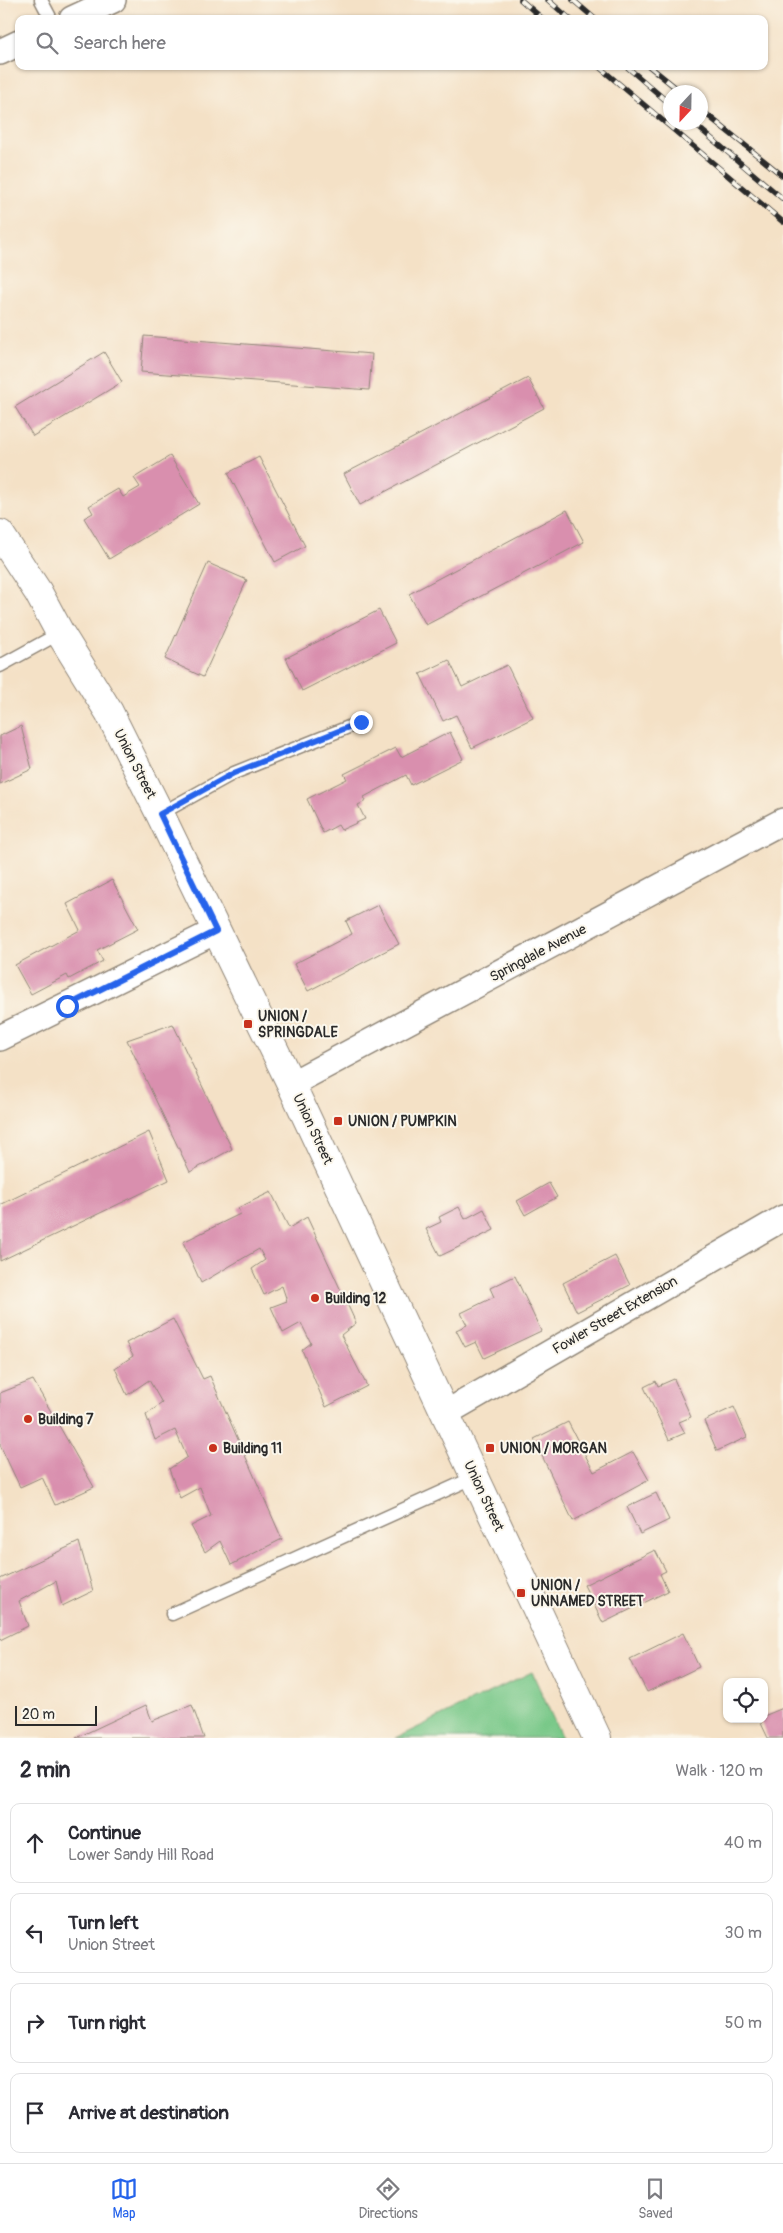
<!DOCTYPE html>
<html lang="en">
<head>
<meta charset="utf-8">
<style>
	body { margin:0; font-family:Pangolin,sans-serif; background:#f7f7f7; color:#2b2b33 }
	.controls { position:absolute; right:15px; bottom:15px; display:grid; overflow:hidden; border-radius:10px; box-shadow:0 1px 4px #0004 }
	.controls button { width:45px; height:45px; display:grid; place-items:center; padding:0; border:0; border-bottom:1px solid #e1e1e2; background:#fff; color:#2b2b33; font:25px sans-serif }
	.compass { position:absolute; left:663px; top:85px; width:45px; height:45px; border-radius:50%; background:#fff; box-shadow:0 1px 4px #0004; rotate:202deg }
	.scale { position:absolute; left:15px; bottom:12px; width:82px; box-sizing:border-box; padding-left:5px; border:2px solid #2b2b2b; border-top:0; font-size:14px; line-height:18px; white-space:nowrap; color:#2b2b2b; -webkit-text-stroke:4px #fbf7ec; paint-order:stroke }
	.stop { position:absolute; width:15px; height:15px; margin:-11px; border:4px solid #2563eb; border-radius:50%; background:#fff }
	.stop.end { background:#2563eb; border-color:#fff; box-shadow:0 1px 5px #0008 }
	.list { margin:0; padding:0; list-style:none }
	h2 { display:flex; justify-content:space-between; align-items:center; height:65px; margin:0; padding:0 20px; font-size:21px }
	h2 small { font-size:16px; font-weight:400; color:#7c7c81 }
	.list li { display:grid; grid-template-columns:32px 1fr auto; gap:15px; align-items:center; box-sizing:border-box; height:80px; margin:0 10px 10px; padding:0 10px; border:1px solid #e1e1e2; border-radius:10px }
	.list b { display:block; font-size:19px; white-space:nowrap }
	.list p { margin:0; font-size:16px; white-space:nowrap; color:#7c7c81 }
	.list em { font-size:16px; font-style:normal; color:#7c7c81 }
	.icon { flex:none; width:28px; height:28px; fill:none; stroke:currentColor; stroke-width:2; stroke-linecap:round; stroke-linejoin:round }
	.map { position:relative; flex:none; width:783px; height:1738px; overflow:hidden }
	.search { position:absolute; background:#fff; box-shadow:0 1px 4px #0004; left:15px; right:15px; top:15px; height:55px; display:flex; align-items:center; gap:12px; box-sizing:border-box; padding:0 18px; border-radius:10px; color:#7c7c81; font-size:19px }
	.sheet { height:425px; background:#fff }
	nav { display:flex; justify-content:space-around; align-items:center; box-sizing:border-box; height:70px; border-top:1px solid #e1e1e2; background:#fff; font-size:14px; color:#7c7c81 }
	nav a { display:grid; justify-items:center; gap:2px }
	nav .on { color:#2563eb }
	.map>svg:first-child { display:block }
	.green { fill:#78c888; stroke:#527a5a }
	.building { fill:#d98fae }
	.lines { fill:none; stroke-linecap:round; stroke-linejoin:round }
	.service-casing { stroke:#908678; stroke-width:15 }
	.minor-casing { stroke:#908678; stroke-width:28 }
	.secondary-casing { stroke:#908678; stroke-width:30 }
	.service { stroke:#fff; stroke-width:12 }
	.minor { stroke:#fff; stroke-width:25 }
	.secondary { stroke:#fff; stroke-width:28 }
	.rail-casing { stroke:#2b2b2b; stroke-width:5.5 }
	.rail { stroke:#fbf7ec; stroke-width:4; stroke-dasharray:11; stroke-linecap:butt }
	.route { stroke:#2563eb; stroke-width:6 }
	.poi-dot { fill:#c8321e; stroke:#fbf7ec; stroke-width:2 }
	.labels { text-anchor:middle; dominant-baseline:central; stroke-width:4; stroke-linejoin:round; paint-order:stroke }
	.street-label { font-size:14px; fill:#2b2b2b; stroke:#fbf7ec }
	.poi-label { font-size:14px; font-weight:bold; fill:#2b2b2b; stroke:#fbf7ec; text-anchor:start }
</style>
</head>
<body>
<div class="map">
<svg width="783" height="1738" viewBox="0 0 783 1738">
	<rect width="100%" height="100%" fill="#fbf7ec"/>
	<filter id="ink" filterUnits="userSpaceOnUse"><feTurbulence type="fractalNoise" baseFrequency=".02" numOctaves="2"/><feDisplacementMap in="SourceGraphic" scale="10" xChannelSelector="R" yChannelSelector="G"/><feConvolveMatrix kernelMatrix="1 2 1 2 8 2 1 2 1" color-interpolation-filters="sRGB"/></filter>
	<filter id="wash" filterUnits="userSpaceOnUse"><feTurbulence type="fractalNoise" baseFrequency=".0096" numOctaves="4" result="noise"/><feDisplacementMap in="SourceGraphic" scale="20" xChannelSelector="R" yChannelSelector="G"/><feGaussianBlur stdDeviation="1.12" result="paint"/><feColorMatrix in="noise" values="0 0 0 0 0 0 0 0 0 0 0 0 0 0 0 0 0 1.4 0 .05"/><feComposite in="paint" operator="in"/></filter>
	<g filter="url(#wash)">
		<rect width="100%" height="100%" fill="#f4e1c6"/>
		<path class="green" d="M532 1672 562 1738H396Z"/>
		<g id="blocks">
			<g class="building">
				<path d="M144 336 372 354 369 390 141 372Z"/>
				<path d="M104 352 122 382 33 436 15 407Z"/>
				<path d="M528 378 544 408 360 505 344 474Z"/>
				<path d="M170 456 199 504 109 559 84 518 93 513 89 506 118 489 123 497 140 487 134 478Z"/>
				<path d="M259 457 305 546 275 562 228 473Z"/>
				<path d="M567 510 584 542 426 625 409 594Z"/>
				<path d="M208 563 247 580 203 677 165 659Z"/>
				<path d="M379 610 396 643 302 691 286 658Z"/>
				<path d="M449 660 462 687 507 665 533 718 472 748 456 715 443 721 420 674Z"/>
				<path d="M21 726 32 769 0 784V736Z"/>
				<path d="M450 732 463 759 411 785 406 775 364 797 366 801 358 805 365 819 341 830 338 825 323 833 307 799 347 779 344 774 396 748 401 757Z"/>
				<path d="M112 880 138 929 97 950 103 961 69 979 67 975 31 994 15 965 80 930 67 904Z"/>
				<path d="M378 905 399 944 308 991 294 964 352 934 346 921Z"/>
				<path d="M173 1024 232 1149 190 1172 127 1040Z"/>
				<path d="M149 1132 169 1180 0 1261V1205Z"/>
				<path d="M549 1183 557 1197 525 1215 517 1201Z"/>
				<path d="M271 1192 289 1228 307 1217 356 1323 341 1335 367 1386 326 1407 302 1350 311 1343 301 1323 283 1333 271 1307 287 1301 282 1286 264 1295 252 1269 265 1260 259 1249 201 1283 183 1242 240 1214 238 1208Z"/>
				<path d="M459 1207 465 1219 484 1209 494 1230 440 1256 426 1229 441 1222 439 1217Z"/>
				<path d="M615 1256 630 1285 577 1312 563 1283Z"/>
				<path d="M515 1276 541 1331 484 1358 476 1342 465 1347 456 1330 467 1325 461 1313 494 1297 490 1288Z"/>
				<path d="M173 1319 203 1379 210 1376 282 1539 231 1565 220 1541 205 1552 191 1526 211 1516 200 1487 180 1498 169 1469 187 1457 175 1430 155 1440 146 1415 162 1403 149 1380 127 1395 115 1368 133 1356 126 1343Z"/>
				<path d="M674 1379 691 1417 679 1422 685 1433 669 1440 644 1387 656 1381 658 1386Z"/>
				<path d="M33 1380 94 1487 55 1505 42 1477 20 1487 0 1445V1393Z"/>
				<path d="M734 1407 747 1437 717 1451 704 1421Z"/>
				<path d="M568 1422 594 1472 633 1452 649 1480 573 1521 534 1439Z"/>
				<path d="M656 1493 669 1520 640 1534 627 1507Z"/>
				<path d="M79 1542 93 1591 62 1606 56 1581 19 1601 28 1626 0 1640V1579Z"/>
				<path d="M655 1550 666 1571 660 1574 668 1591 603 1623 584 1585Z"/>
				<path d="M683 1633 699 1667 647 1692 630 1659Z"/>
				<path d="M146 1705 152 1721 192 1705 204 1738H76Z"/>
				<path d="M783 1708V1738H768L759 1719H764V1716Z"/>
			</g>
		</g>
	</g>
	<g filter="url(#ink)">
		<use href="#blocks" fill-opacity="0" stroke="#908678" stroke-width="1"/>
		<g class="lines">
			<g class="service-casing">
				<g id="service">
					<path d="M41 0 51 19"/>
					<path d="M0 666 60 633"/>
					<path d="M160 814 234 773 361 722"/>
					<path d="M172 1614 475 1477"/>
				</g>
			</g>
			<g class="minor-casing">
				<g id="minor">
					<path d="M72 19 113 0"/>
					<path d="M0 52 19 43"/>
					<path d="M0 1038 216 931"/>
					<path d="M291 1084 783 821"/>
					<path d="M446 1413 783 1218"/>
				</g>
			</g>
			<g class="secondary-casing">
				<path id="secondary" d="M0 534 38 592 60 633 109 712 160 814 291 1084 597 1738"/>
			</g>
			<use href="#service" class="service"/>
			<use href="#minor" class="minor"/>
			<use href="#secondary" class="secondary"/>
			<g class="rail-casing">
				<g id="rail">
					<path d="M521 0 543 19"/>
					<path d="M548 0 570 19"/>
					<path d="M573 0 595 19"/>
					<path d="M598 66 783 222"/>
					<path d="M626 66 670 104"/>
					<path d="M649 66 681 92"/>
					<path d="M700 109 783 176"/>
					<path d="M692 122 783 199"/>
				</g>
			</g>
			<use href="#rail" class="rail"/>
		</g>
	</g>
	<g class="lines" filter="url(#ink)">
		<path class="route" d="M67 1006 216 931 160 814 234 773 361 722"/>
	</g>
	<g class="poi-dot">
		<rect x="243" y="1019" width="10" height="10" rx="2.5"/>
		<rect x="333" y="1116" width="10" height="10" rx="2.5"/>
		<circle cx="315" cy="1298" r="5"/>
		<circle cx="28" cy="1419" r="5"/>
		<circle cx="213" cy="1448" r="5"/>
		<rect x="485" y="1443" width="10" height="10" rx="2.5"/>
		<rect x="516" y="1588" width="10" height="10" rx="2.5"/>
	</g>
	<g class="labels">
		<g class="street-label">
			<text transform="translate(135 764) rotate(63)">Union Street</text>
			<text transform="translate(538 953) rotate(-28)">Springdale Avenue</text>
			<text transform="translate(313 1129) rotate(65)">Union Street</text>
			<text transform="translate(615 1315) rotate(-30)">Fowler Street Extension</text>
			<text transform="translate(484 1496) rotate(65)">Union Street</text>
		</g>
		<g class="poi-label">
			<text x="258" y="1016">UNION /<tspan x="258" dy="16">SPRINGDALE</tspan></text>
			<text x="348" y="1121">UNION / PUMPKIN</text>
			<text x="325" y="1298">Building 12</text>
			<text x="38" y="1419">Building 7</text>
			<text x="223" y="1448">Building 11</text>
			<text x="500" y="1448">UNION / MORGAN</text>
			<text x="531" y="1585">UNION /<tspan x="531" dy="16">UNNAMED STREET</tspan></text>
		</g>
	</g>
</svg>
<div class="controls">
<button><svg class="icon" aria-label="locate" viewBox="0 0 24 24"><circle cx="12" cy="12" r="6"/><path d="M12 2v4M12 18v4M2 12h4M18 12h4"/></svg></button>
</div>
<svg class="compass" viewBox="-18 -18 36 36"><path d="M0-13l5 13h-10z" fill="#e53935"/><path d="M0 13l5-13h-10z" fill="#7c7c81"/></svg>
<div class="scale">20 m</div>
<div class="stop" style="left:67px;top:1006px"></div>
<div class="stop end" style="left:361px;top:722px"></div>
<div class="search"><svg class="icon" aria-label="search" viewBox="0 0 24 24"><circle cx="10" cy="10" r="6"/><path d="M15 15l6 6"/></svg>Search here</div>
</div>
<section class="sheet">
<h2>2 min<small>Walk · 120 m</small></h2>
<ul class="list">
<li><svg class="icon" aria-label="ahead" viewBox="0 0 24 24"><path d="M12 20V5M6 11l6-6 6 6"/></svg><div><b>Continue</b><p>Lower Sandy Hill Road</p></div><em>40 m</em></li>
<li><svg class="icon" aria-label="left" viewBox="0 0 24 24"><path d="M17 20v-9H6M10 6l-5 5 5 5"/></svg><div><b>Turn left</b><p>Union Street</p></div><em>30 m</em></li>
<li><svg class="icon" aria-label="right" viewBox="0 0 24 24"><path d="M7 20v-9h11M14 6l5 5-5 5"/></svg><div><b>Turn right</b></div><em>50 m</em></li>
<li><svg class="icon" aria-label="arrive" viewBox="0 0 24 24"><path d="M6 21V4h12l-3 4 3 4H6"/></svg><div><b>Arrive at destination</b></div></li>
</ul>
</section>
<nav>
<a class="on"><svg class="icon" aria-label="map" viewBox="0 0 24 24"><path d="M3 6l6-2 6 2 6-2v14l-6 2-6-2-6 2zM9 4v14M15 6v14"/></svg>Map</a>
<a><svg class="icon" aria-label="directions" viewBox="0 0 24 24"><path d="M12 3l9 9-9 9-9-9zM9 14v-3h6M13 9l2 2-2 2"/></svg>Directions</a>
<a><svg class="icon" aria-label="saved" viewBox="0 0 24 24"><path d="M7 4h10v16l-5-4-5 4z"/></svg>Saved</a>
</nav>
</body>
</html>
